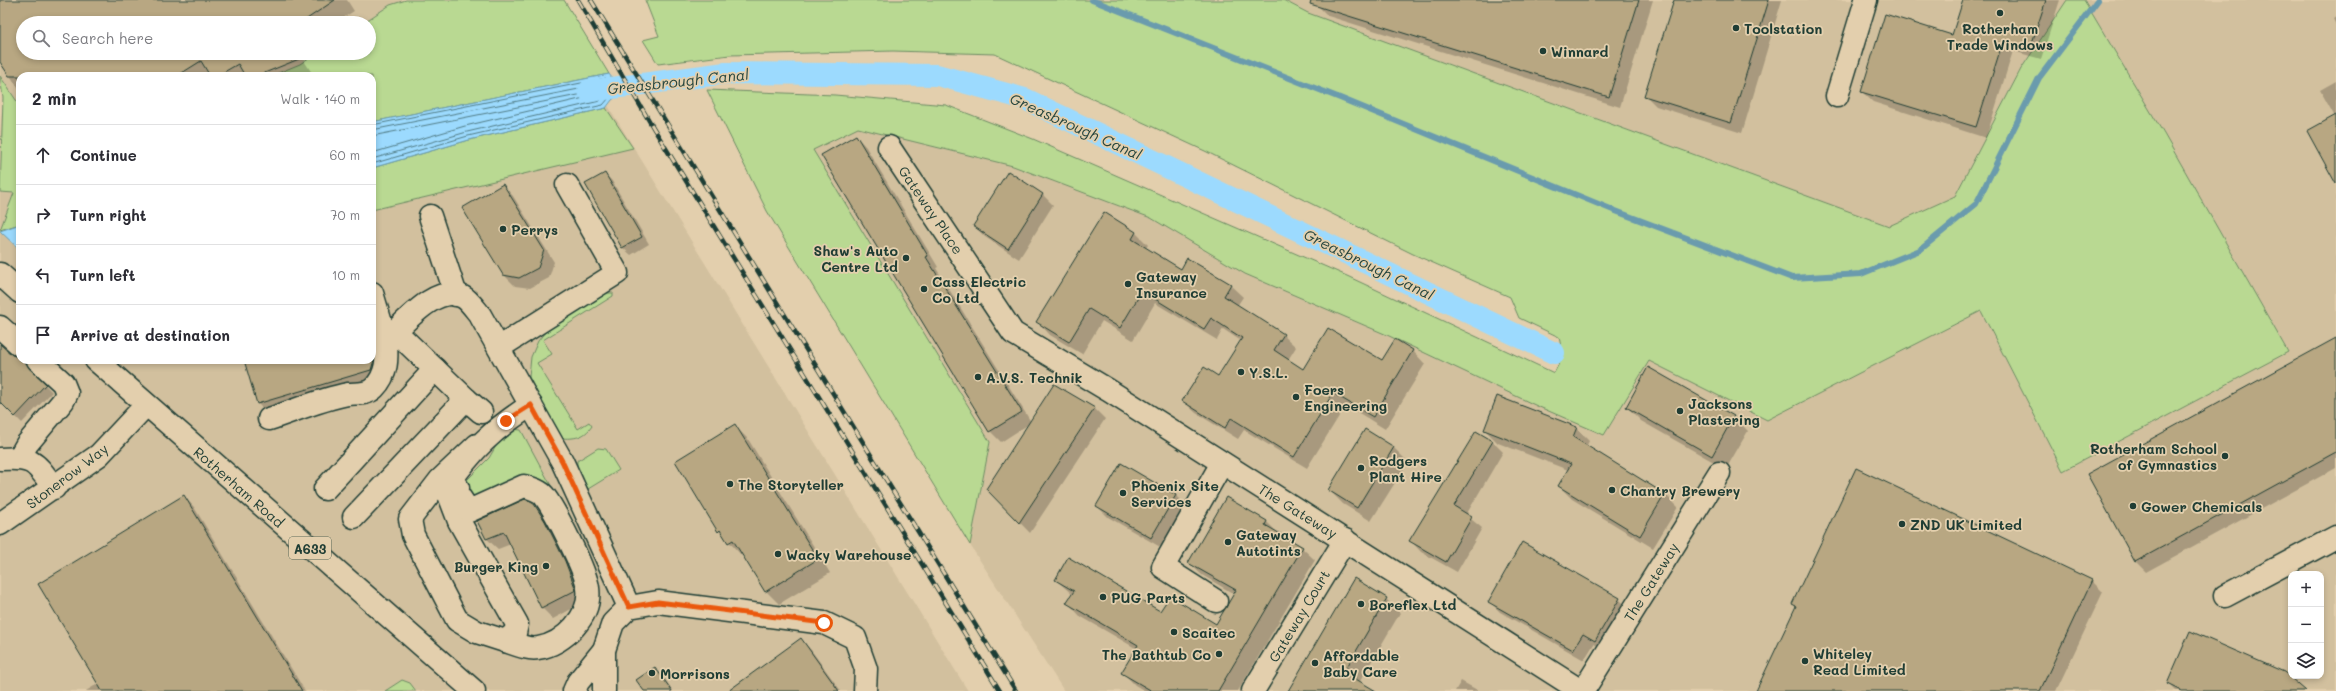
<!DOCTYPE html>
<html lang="en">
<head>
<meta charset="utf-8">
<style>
	body { margin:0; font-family:Mali,sans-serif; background:#f7f7f7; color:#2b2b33 }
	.controls { position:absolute; right:12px; bottom:12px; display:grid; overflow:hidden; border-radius:8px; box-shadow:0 2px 6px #0003 }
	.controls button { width:36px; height:36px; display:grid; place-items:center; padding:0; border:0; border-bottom:1px solid #e1e1e2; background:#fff; color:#2b2b33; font:20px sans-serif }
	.stop { position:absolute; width:12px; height:12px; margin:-9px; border:3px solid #ea580c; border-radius:50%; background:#fff }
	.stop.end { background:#ea580c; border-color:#fff; box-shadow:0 1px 4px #0008 }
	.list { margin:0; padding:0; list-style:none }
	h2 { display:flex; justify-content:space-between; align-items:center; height:52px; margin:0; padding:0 16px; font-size:17px }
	h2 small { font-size:13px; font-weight:400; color:#7c7c81 }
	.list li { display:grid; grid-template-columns:26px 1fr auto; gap:12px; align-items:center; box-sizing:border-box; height:60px; padding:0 16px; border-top:1px solid #e1e1e2 }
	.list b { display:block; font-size:15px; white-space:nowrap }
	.list em { font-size:13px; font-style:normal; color:#7c7c81 }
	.icon { flex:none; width:22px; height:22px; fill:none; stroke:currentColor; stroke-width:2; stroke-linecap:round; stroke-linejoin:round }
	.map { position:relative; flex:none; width:2336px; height:691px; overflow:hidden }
	.search { position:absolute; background:#fff; box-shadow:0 2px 6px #0003; left:16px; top:16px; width:360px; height:44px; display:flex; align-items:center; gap:10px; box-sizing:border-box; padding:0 14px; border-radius:22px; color:#7c7c81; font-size:15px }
	.panel { position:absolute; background:#fff; box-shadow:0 2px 6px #0003; left:16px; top:72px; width:360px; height:292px; border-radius:12px }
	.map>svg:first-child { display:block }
	.built { fill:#d2c09e; fill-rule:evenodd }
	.green { fill:#b9d992; stroke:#6c8b63 }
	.water { fill:#9cdafe; stroke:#6a9bad }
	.shadow { fill:#0003 }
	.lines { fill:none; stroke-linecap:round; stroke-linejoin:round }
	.shore { stroke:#517c85; stroke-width:1 }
	.stream { stroke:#6a9bad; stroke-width:6 }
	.canal { stroke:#9cdafe; stroke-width:22 }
	.building { fill:#b8a782; stroke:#1f3d34 }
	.minor-casing { stroke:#1f3d34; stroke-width:25 }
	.major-casing { stroke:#1f3d34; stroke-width:25 }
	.minor { stroke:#e3cfad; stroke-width:22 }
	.major { stroke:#e3cfad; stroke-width:22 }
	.rail-casing { stroke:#1f3d34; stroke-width:4.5 }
	.rail { stroke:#e3cfad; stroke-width:3; stroke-dasharray:9; stroke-linecap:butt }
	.route { stroke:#ea580c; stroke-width:5 }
	.poi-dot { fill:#1f3d34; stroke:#e3cfad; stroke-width:1.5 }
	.labels { text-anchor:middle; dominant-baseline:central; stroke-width:3.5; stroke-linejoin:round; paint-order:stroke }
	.shield { fill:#e3cfad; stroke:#5a6958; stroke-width:1 }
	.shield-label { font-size:13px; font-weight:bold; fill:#1f3d34 }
	.poi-label { font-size:14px; font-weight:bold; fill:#1f3d34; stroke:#e3cfad; text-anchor:start }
	.street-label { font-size:14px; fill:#1f3d34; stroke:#e3cfad }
	.water-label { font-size:15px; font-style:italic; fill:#25453e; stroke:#e3cfad }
</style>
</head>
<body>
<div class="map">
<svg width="2336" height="691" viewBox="0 0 2336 691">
	<rect width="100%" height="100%" fill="#e3cfad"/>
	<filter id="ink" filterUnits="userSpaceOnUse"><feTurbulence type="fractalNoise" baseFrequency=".025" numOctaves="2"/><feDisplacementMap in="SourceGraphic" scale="8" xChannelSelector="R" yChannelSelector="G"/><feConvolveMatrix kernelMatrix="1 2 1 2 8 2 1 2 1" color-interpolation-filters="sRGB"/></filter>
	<g filter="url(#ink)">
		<g class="built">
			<path d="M0 0H543L968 691H0V136L3 98 0 90ZM23 23H369V53H23ZM20 76H372V360H20Z"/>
			<path d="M1283 0H2067L2021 69 1955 196 1889 226 1308 13Z"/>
			<path d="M2084 0H2336V691H1064L970 545 990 442 813 150 858 128 1013 166 1151 218 1245 274 1387 335 1482 380 1604 434 1649 361 1767 420 1981 311 2063 471 2288 352 2164 134ZM2291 574H2321V676H2291Z"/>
		</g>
		<g class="green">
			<path d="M406 0H564L609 74 372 122V76H271L300 64 316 53H369V23H363L390 5Z"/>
			<path d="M645 0H1283L1308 13 1889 226 1955 196 2021 69 2067 0H2084L2164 134 2288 352 2063 471 1981 311 1767 420 1649 361 1604 435 1537 406 1387 335 1245 274 1151 218 1013 166 858 128 813 150 990 442 970 545 767 211 707 90 835 95 946 105 1033 139 1347 276 1554 373 1563 356 1559 337 1519 318 1510 297 1413 254 1205 151 995 54 893 51 730 55 658 64 643 40 659 36Z"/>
			<path d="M0 76 20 106V224L0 230 14 193 0 192 3 98Z"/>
			<path d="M606 108 633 148 372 210V168L469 140Z"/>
			<path d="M607 293H613V296L543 340 552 354 537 363 578 429 589 422 592 426C584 438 574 439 560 438L529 377 531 357 538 341 546 331Z"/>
			<path d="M512 429 521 430 555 493 536 484 474 502 465 482 489 458 503 434Z"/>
			<path d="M598 448 606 449 619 470 588 489 577 472V461Z"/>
			<path d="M402 680 410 683 416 691H385Z"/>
		</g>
		<g class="water">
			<path d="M609 74 623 92 612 100 606 108 469 140 372 168V122Z"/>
			<path d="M20 224V250L0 231Z"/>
		</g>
		<g class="shadow">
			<path d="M0 0H347L354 11 335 23H23V53H299L312 73 305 76H20V91L0 60Z"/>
			<path d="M1318 0H1653L1620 107 1328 16 1317 5Z"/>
			<path d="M1675 0H1782L1742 133 1656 106 1645 95Z"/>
			<path d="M1964 0H2060L2041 59 2013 51 1986 138 1873 102 1862 92 1952 37Z"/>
			<path d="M2336 17V25L2333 19Z"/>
			<path d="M2336 81V182L2335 117 2320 90Z"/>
			<path d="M856 136 866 147 938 267 936 268 1031 422 1094 408 1105 419 1030 533 987 489 1029 424 1001 442 990 431Z"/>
			<path d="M605 174 612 181 649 244 631 255 623 248 587 185Z"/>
			<path d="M503 185 513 196 554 262 549 278 530 288 515 286 504 275Z"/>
			<path d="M1042 194 1053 205 1019 259 985 237 974 226Z"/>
			<path d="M1104 214 1136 233 1148 245 1146 248 1181 270 1230 285 1243 297 1237 306 1283 335 1296 347 1288 360 1304 370 1382 361 1395 340 1413 351 1425 364 1385 429 1346 405 1307 468 1244 430 1238 439 1196 413 1183 401 1219 378 1241 341 1223 329 1217 340 1155 303 1133 340 1102 321 1082 354 1050 335 1038 322Z"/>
			<path d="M2336 339V468L2146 572 2135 561Z"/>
			<path d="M0 345 11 355 20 359 52 392 22 423 0 401Z"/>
			<path d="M245 360H372L380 386 272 418 258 404Z"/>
			<path d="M1649 368 1734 417 1748 431 1726 469 1641 421 1627 407Z"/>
			<path d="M735 426 748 439 830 573 779 604 766 591 743 555 742 556 719 531 677 462Z"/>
			<path d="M1576 428 1589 441 1586 447 1665 494 1678 507 1653 548 1572 499 1559 486 1568 470 1498 443 1485 430Z"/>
			<path d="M1366 430 1394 448 1408 462 1371 521 1343 504 1329 490Z"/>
			<path d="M1492 441 1503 452 1466 515 1482 528 1457 572 1421 552 1411 541Z"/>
			<path d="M1122 464 1176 495 1187 506 1162 548 1108 517 1097 506Z"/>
			<path d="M1856 470 2092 581 2103 592 2056 691H1761L1797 607 1793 604Z"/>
			<path d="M184 496 194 507 305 691H86L99 683Z"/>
			<path d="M1226 498 1267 522 1279 534 1302 548 1315 560 1238 691H1145L1135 685 1122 672 1137 649 1080 616 1068 603 1073 595 1056 580 1160 612 1217 625 1234 594 1202 575 1189 563Z"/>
			<path d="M532 503 543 514 569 559 586 601 553 619 542 608 511 544 498 549 487 539 479 521Z"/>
			<path d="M1354 580 1386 599 1400 613 1359 683 1289 691Z"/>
			<path d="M1619 599 1630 610 1606 651 1594 644 1584 660 1500 612 1489 601Z"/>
			<path d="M801 639 811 650 841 691H744Z"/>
			<path d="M655 668 662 675 673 691H645Z"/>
			<path d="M1461 681 1479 691H1455Z"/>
			<path d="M2168 684 2304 691H2175Z"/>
		</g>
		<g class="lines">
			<g class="shore">
				<path d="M372 125 606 78 616 90 603 105 468 136 372 164"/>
				<path d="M372 130 604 84 609 89 600 101 467 132 372 159"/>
				<path d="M372 136 583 94 586 96 584 98 465 126 372 153"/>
			</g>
			<path class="stream" d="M1092 0 1340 98 1613 210 1792 278 1861 274 1920 250 1976 204 2039 78 2098 0"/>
			<path class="canal" d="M589 91 726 73 937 75 1025 99 1554 353"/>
		</g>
		<g class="building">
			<path d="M0 0H335L301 23H23V53H295L299 59 257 76H245L238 64 217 76H210L201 61 177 76H9L0 62Z"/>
			<path d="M1311 0H1639L1609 97 1310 4Z"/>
			<path d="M1674 0H1769L1731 123 1644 96Z"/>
			<path d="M1963 0H2046L2030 49 2003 41 1976 127 1861 92 1885 14 1952 35Z"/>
			<path d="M2336 115V184L2307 131Z"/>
			<path d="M856 135 928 256 926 257 1022 412 989 432 821 155Z"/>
			<path d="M1008 171 1043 194 1008 249 973 226Z"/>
			<path d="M605 173 642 237 622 248 585 184Z"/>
			<path d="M503 184 544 250 538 268 519 278 503 275 462 208Z"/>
			<path d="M1104 212 1136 232 1132 239 1181 269 1187 258 1231 284 1224 296 1284 334 1274 350 1303 369 1328 328 1382 360 1395 339 1413 350 1373 417 1333 393 1294 457 1231 418 1225 428 1182 401 1204 367 1218 376 1242 338 1211 318 1204 329 1142 291 1120 328 1089 309 1069 342 1036 322Z"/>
			<path d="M2336 338V452L2135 562 2087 474Z"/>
			<path d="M0 344 12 355 20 357V360H23L46 384 15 417 0 402Z"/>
			<path d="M244 360H374L371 370 257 404Z"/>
			<path d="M1648 367 1734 416 1712 456 1626 407Z"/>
			<path d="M1054 384 1095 408 1019 523 986 489Z"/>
			<path d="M1497 396 1577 427 1573 437 1665 494 1640 536 1558 486 1571 464 1484 430Z"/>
			<path d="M735 424 818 559 765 592 733 540 728 543 720 530 718 532 675 461Z"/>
			<path d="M1365 429 1394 447 1357 508 1328 490Z"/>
			<path d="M1476 431 1493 441 1454 506 1472 517 1446 562 1409 541Z"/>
			<path d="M1121 463 1176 495 1151 538 1096 506Z"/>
			<path d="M1856 468 2092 580 2040 691H1756L1796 606 1792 604Z"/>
			<path d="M184 495 302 691H102L38 584Z"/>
			<path d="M1226 497 1267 521 1265 525 1303 547 1218 691H1152L1121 673 1138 645 1066 603 1074 591 1055 580 1068 557 1160 611 1170 596 1216 624 1236 590 1188 563Z"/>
			<path d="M525 499 534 504 545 521 565 561 576 590 541 608 504 532 486 539 477 521Z"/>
			<path d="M1522 542 1620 598 1595 641 1583 634 1573 650 1488 602Z"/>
			<path d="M1354 578 1387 598 1344 672 1376 691H1288Z"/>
			<path d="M2190 631 2284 672 2306 691H2181L2167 684Z"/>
			<path d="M801 638 839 691H728Z"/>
			<path d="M655 667 672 691H644L636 680Z"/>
		</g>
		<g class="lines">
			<g class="minor-casing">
				<g id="minor">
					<path d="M1837 96 1866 0"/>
					<path d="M889 147 1013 333 1108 390 1581 691"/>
					<path d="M430 216 456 295"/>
					<path d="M372 293 386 340C403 325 437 282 463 297 469 300 475 309 480 315L562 461 629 607"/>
					<path d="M0 327 20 345"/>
					<path d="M500 347 617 273 567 185"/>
					<path d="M466 399 481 412"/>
					<path d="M269 419C294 411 321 399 348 394 357 393 367 395 374 388 388 374 387 358 386 340"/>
					<path d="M477 445 440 480 410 519 413 535 457 620 477 632 505 641 515 633 517 624 459 521 446 487C473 449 492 430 531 405"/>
					<path d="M19 458 27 444 63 401 67 393 63 383 38 360"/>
					<path d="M0 459C34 457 35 462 54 488"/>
					<path d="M458 488 457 493 469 511 524 486C531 488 541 491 545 497 556 512 586 571 588 588 592 616 564 644 538 648 528 650 515 644 505 641"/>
					<path d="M325 489 435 369"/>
					<path d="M354 517 466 399 395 331"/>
					<path d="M0 524 99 455 146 405"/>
					<path d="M2225 596 2336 537"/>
					<path d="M1216 601 1163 567 1222 463"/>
					<path d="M574 691 578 682 604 650"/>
					<path d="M604 691V650L613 623 629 607 658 602 824 623 855 638 866 669 865 691"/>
					<path d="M1253 691 1345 540"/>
					<path d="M1583 691 1719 473"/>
				</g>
			</g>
			<g class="major-casing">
				<g id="major">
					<path d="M0 274 20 292"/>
					<path d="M96 360 474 691"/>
				</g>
			</g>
			<use href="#minor" class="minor"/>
			<use href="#major" class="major"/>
			<g class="rail-casing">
				<g id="rail">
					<path d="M578 0 654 129 1000 691"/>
					<path d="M591 0 1016 691"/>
				</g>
			</g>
			<use href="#rail" class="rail"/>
		</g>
	</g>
	<g class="lines" filter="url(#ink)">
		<path class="route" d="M506 421 531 405 562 461 629 607 658 602 824 623"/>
	</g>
	<g class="poi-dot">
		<circle cx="2000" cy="13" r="4"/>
		<circle cx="1736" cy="28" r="4"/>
		<circle cx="1543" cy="51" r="4"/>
		<circle cx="503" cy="229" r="4"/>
		<circle cx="906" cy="258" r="4"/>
		<circle cx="1128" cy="284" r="4"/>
		<circle cx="924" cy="289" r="4"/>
		<circle cx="1241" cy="372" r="4"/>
		<circle cx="978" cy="377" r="4"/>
		<circle cx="1296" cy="397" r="4"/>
		<circle cx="1680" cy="411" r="4"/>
		<circle cx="2225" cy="456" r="4"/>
		<circle cx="1361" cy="468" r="4"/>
		<circle cx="730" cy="484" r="4"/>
		<circle cx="1612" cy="490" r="4"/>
		<circle cx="1123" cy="493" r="4"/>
		<circle cx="2133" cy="506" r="4"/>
		<circle cx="1902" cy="524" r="4"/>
		<circle cx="1228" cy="542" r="4"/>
		<circle cx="778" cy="554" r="4"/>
		<circle cx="546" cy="566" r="4"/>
		<circle cx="1103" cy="597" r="4"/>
		<circle cx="1361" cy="604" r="4"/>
		<circle cx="1174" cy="632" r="4"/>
		<circle cx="1219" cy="654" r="4"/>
		<circle cx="1805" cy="661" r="4"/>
		<circle cx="1315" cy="663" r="4"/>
		<circle cx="652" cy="673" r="4"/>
	</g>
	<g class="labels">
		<rect class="shield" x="289" y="537" width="42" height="22" rx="3"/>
		<g class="shield-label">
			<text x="310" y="548">A633</text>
		</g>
		<g class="poi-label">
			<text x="1744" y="28">Toolstation</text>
			<text x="2000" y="28" text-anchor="middle">Rotherham<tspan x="2000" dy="16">Trade Windows</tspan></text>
			<text x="1551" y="51">Winnard</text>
			<text x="511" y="229">Perrys</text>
			<text x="898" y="250" text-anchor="end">Shaw's Auto<tspan x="898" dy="16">Centre Ltd</tspan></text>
			<text x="1136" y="276">Gateway<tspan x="1136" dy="16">Insurance</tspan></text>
			<text x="932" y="281">Cass Electric<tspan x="932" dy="16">Co Ltd</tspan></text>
			<text x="1249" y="372">Y.S.L.</text>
			<text x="986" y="377">A.V.S. Technik</text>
			<text x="1304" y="389">Foers<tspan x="1304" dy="16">Engineering</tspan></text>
			<text x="1688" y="403">Jacksons<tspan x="1688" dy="16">Plastering</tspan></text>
			<text x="2217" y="448" text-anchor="end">Rotherham School<tspan x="2217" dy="16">of Gymnastics</tspan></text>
			<text x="1369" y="460">Rodgers<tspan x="1369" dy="16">Plant Hire</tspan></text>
			<text x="738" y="484">The Storyteller</text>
			<text x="1131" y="485">Phoenix Site<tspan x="1131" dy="16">Services</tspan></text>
			<text x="1620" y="490">Chantry Brewery</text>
			<text x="2141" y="506">Gower Chemicals</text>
			<text x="1910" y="524">ZND UK Limited</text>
			<text x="1236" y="534">Gateway<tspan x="1236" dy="16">Autotints</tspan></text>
			<text x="786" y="554">Wacky Warehouse</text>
			<text x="538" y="566" text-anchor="end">Burger King</text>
			<text x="1111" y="597">PUG Parts</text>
			<text x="1369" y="604">Boreflex Ltd</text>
			<text x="1182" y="632">Scaitec</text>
			<text x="1813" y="653">Whiteley<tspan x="1813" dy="16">Read Limited</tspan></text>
			<text x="1211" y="654" text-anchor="end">The Bathtub Co</text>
			<text x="1323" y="655">Affordable<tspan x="1323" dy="16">Baby Care</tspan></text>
			<text x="660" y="673">Morrisons</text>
		</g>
		<g class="street-label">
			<text transform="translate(931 210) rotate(56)">Gateway Place</text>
			<text transform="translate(67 476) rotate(-37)">Stonerow Way</text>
			<text transform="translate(239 487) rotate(41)">Rotherham Road</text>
			<text transform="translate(1298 511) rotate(32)">The Gateway</text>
			<text transform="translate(1651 582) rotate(-58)">The Gateway</text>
			<text transform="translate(1299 616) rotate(-59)">Gateway Court</text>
		</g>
		<g class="water-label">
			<text transform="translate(678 81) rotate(-6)">Greasbrough Canal</text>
			<text transform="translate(1076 126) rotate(24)">Greasbrough Canal</text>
			<text transform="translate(1369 264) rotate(26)">Greasbrough Canal</text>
		</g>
	</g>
</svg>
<div class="controls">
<button>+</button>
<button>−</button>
<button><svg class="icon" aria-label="layers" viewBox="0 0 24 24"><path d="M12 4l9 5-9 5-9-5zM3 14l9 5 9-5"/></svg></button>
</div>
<div class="stop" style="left:824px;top:623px"></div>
<div class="stop end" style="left:506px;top:421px"></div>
<div class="search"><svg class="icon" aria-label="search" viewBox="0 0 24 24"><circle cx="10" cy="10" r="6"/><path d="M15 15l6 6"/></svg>Search here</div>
<section class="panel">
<h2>2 min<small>Walk · 140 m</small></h2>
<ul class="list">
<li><svg class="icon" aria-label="ahead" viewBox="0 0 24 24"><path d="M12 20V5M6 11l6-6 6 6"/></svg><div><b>Continue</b></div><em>60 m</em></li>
<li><svg class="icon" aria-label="right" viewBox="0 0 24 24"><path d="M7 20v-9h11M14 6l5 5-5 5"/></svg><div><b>Turn right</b></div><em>70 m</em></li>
<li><svg class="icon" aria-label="left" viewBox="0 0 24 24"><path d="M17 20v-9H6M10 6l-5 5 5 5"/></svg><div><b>Turn left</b></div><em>10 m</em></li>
<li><svg class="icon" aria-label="arrive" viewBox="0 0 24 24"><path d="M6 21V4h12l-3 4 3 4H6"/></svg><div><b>Arrive at destination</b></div></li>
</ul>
</section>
</div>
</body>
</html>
